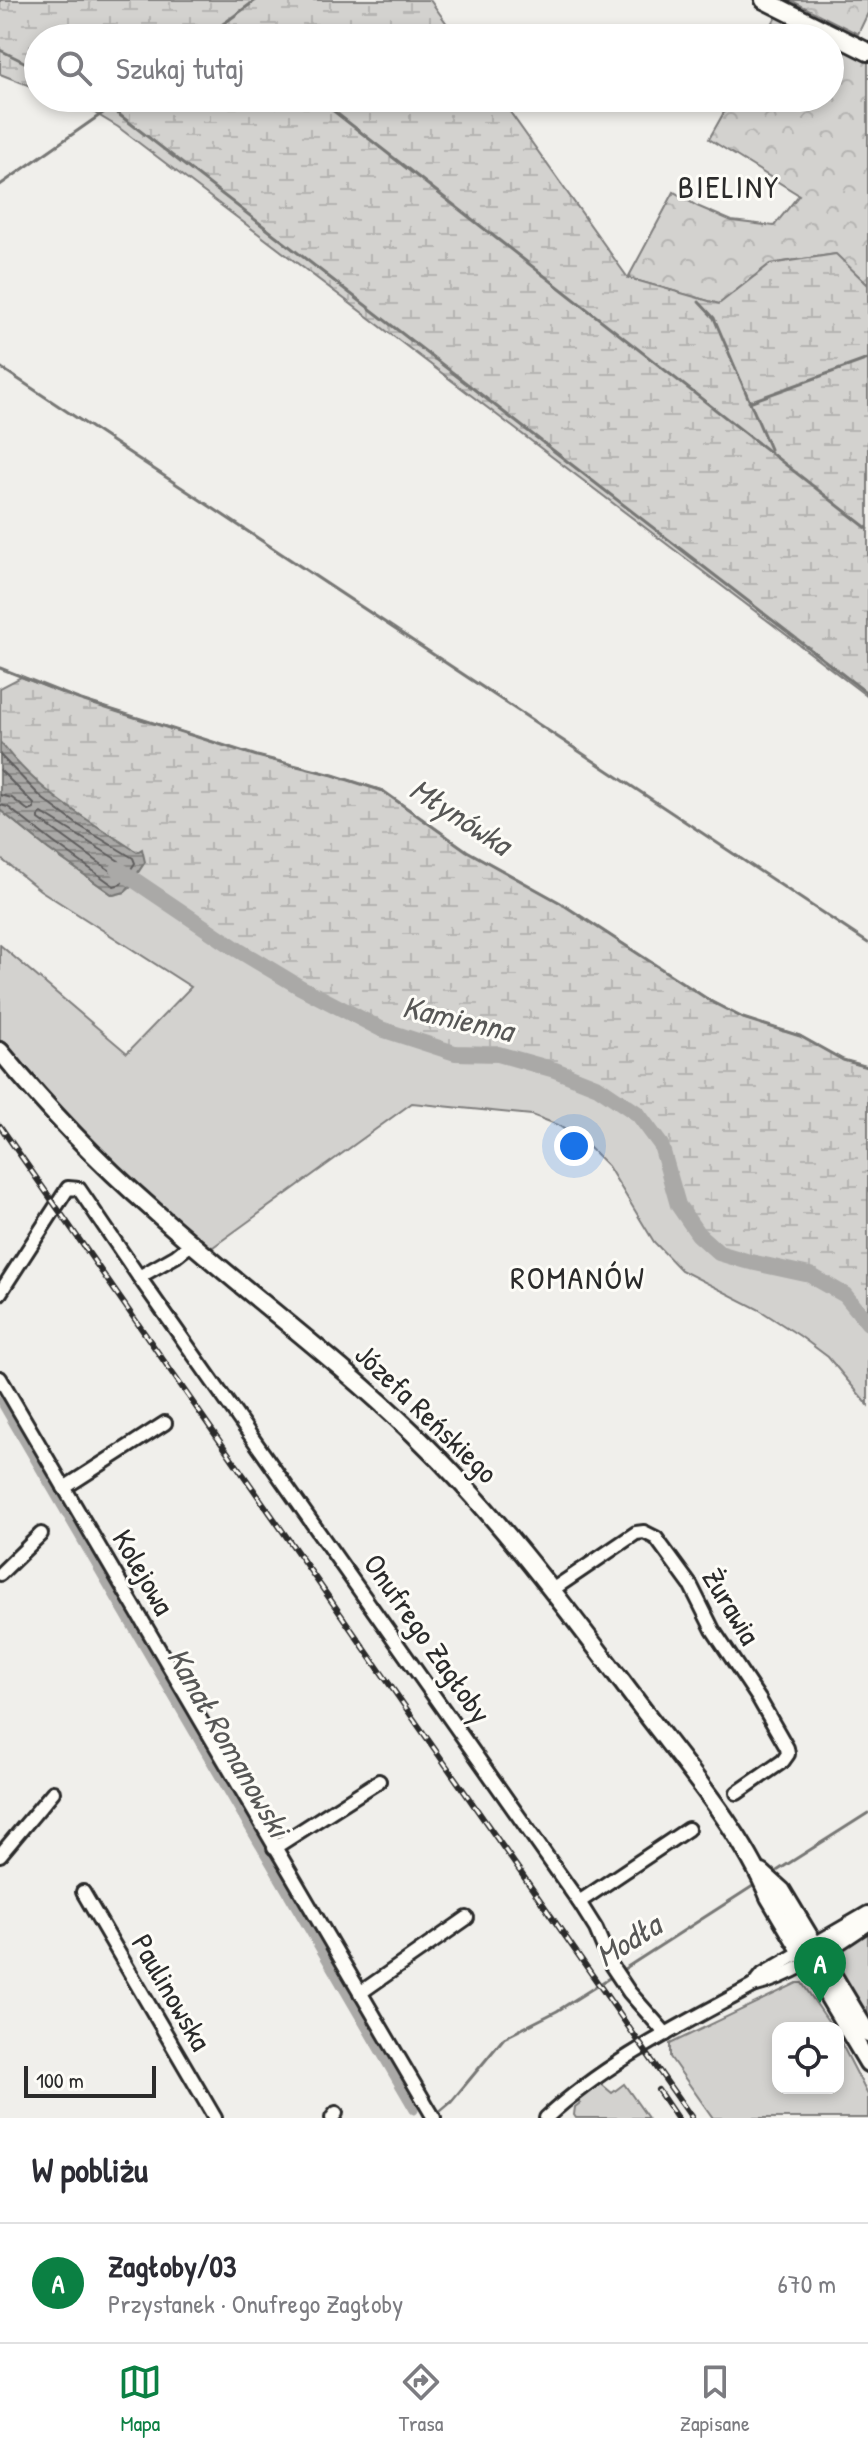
<!DOCTYPE html>
<html lang="pl">
<head>
<meta charset="utf-8">
<style>
	body { margin:0; font-family:"Patrick Hand",sans-serif; background:#f7f7f7; color:#2b2b33 }
	.controls { position:absolute; right:24px; bottom:24px; display:grid; overflow:hidden; border-radius:16px; box-shadow:0 4px 12px #0003 }
	.controls button { width:72px; height:72px; display:grid; place-items:center; padding:0; border:0; border-bottom:2px solid #e1e1e2; background:#fff; color:#2b2b33; font:40px sans-serif }
	.scale { position:absolute; left:24px; bottom:20px; width:132px; box-sizing:border-box; padding-left:8px; border:4px solid #2b2b2b; border-top:0; font-size:22px; line-height:28px; white-space:nowrap; color:#2b2b2b; -webkit-text-stroke:6px #fdfcf7; paint-order:stroke }
	.you { position:absolute; left:574px; top:1146px; width:28px; height:28px; margin:-20px; border:6px solid #fff; border-radius:50%; background:#1a73e8; box-shadow:0 0 0 12px #1a73e833 }
	.badge { display:grid; place-items:center; width:52px; height:52px; border-radius:50%; background:#0b8043; color:#fff; font-size:26px; font-weight:700 }
	.pin { position:absolute; translate:-50% -66px; filter:drop-shadow(0 2px 4px #0008) }
	.pin::after { content:''; position:absolute; top:42px; width:28px; height:24px; background:inherit; clip-path:polygon(0 0,100% 0,50% 100%) }
	.list { margin:0; padding:0; list-style:none }
	h2 { display:flex; justify-content:space-between; align-items:center; height:104px; margin:0; padding:0 32px; font-size:34px }
	h2 small { font-size:26px; font-weight:400; color:#7c7c81 }
	.list li { display:grid; grid-template-columns:52px 1fr auto; gap:24px; align-items:center; box-sizing:border-box; height:120px; padding:0 32px; border-top:2px solid #e1e1e2 }
	.list b { display:block; font-size:30px; white-space:nowrap }
	.list p { margin:0; font-size:26px; white-space:nowrap; color:#7c7c81 }
	.list em { font-size:26px; font-style:normal; color:#7c7c81 }
	.icon { flex:none; width:44px; height:44px; fill:none; stroke:currentColor; stroke-width:2; stroke-linecap:round; stroke-linejoin:round }
	.map { position:relative; flex:none; width:868px; height:2118px; overflow:hidden }
	.search { position:absolute; background:#fff; box-shadow:0 4px 12px #0003; left:24px; right:24px; top:24px; height:88px; display:flex; align-items:center; gap:20px; box-sizing:border-box; padding:0 28px; border-radius:44px; color:#7c7c81; font-size:30px }
	.sheet { height:224px; background:#fff }
	nav { display:flex; justify-content:space-around; align-items:center; box-sizing:border-box; height:112px; border-top:2px solid #e1e1e2; background:#fff; font-size:22px; color:#7c7c81 }
	nav a { display:grid; justify-items:center; gap:4px }
	nav .on { color:#0b8043 }
	.map>svg:first-child { display:block }
	.green { fill:#d3d2cf; stroke:#7f7e7d; stroke-width:2 }
	.forest { fill:url(#forest-crowns); stroke:#7f7e7d; stroke-width:2 }
	.wetland { fill:url(#wetland-marsh); stroke:#7f7e7d; stroke-width:2 }
	.water { fill:url(#water-rules); stroke:#777775; stroke-width:2 }
	.lines { fill:none; stroke-linecap:round; stroke-linejoin:round }
	.shore { stroke:#5e5d5d; stroke-width:2 }
	.stream { stroke:#777775; stroke-width:3 }
	.canal { stroke:#aaa9a7; stroke-width:9 }
	.river { stroke:#aaa9a7; stroke-width:16 }
	.minor-casing { stroke:#2b2b2b; stroke-width:18 }
	.major-casing { stroke:#2b2b2b; stroke-width:22 }
	.minor { stroke:#fdfcf7; stroke-width:12 }
	.major { stroke:#fdfcf7; stroke-width:16 }
	.rail-casing { stroke:#2b2b2b; stroke-width:6 }
	.rail { stroke:#fdfcf7; stroke-width:3; stroke-dasharray:9; stroke-linecap:butt }
	.labels { text-anchor:middle; dominant-baseline:central; stroke-width:6; stroke-linejoin:round; paint-order:stroke }
	.street-label { font-size:30px; fill:#2b2b2b; stroke:#fdfcf7 }
	.neighbourhood-label { font-size:32px; letter-spacing:2px; fill:#2b2b2b; stroke:#fdfcf7 }
	.water-label { font-size:32px; font-style:italic; fill:#575756; stroke:#fdfcf7 }
</style>
</head>
<body>
<div class="map">
<svg width="868" height="2118" viewBox="0 0 868 2118">
	<defs>
		<pattern id="forest-crowns" width="20" height="18" patternUnits="userSpaceOnUse" patternTransform="scale(2)"><rect width="20" height="18" fill="#d3d2cf"/><path d="M2 6a3 3 0 1 1 6 0M12 15a3 3 0 1 1 6 0" fill="none" stroke="#b5b4b2"/></pattern>
		<pattern id="wetland-marsh" width="20" height="14" patternUnits="userSpaceOnUse" patternTransform="scale(2)"><rect width="20" height="14" fill="#d3d2cf"/><path d="M1 5h8M5 5V1M11 12h8M15 12V8" fill="none" stroke="#b5b4b2"/></pattern>
		<pattern id="water-rules" width="6" height="5" patternUnits="userSpaceOnUse" patternTransform="scale(2)"><rect width="6" height="5" fill="#aaa9a7"/><path d="M0 2.5h6" fill="none" stroke="#8b8a88"/></pattern>
	</defs>
	<rect width="100%" height="100%" fill="#f0efeb"/>
	<filter id="ink" filterUnits="userSpaceOnUse"><feTurbulence type="fractalNoise" baseFrequency=".0125" numOctaves="2"/><feDisplacementMap in="SourceGraphic" scale="16" xChannelSelector="R" yChannelSelector="G"/><feConvolveMatrix kernelMatrix="1 2 1 2 8 2 1 2 1" color-interpolation-filters="sRGB"/></filter>
	<g filter="url(#ink)">
		<g class="green">
			<path d="M0 810 48 849 113 895 125 892 137 882 238 950 300 987 381 1029 455 1053 498 1054 555 1070 598 1087 638 1114 661 1145 678 1205 698 1234 719 1253 746 1261 810 1275 845 1295 868 1323V1405L828 1357 800 1336 758 1309 681 1270 654 1242 608 1166 588 1146 558 1125 532 1115 412 1103 213 1247 191 1244 0 1051V945L127 1053 191 987 40 890 0 858Z"/>
			<path d="M868 1924V2034L822 1955Z"/>
			<path d="M797 1983H802L833 2028H778V2088H838V2037L868 2095V2118H713L670 2057V2044Z"/>
			<path d="M600 2083 612 2093 624 2084 648 2118H576L574 2115 575 2107 580 2103 577 2099Z"/>
		</g>
		<g class="forest">
			<path d="M790 0H868V13L858 34Z"/>
			<path d="M777 15 823 38H764Z"/>
			<path d="M830 41 868 60V285L835 254 770 264 719 304 628 278 674 192 697 206 732 221 774 226 799 195 709 139 732 98H830Z"/>
		</g>
		<g class="wetland">
			<path d="M0 0H430L457 38H38V89L0 74Z"/>
			<path d="M60 98H500L628 278 719 304 770 264 836 254 868 285V697L118 127 88 109Z"/>
			<path d="M21 677 78 699 257 756 333 775 383 791 467 851 559 902 712 1002 743 1018 800 1036 843 1060 868 1067V1323L845 1295 810 1275 746 1261 719 1253 698 1234 678 1205 661 1145 638 1114 598 1087 555 1070 498 1054 455 1053 381 1029 300 987 238 950 137 882 42 821 0 773V688Z"/>
		</g>
		<path class="water" d="M0 742C40 794 84 817 137 852L142 849 145 862 125 892 113 895 48 849 0 810Z"/>
		<g class="lines">
			<g class="shore">
				<path d="M0 755 43 799 78 825 133 858 135 863 121 884 114 886 53 842 8 807 0 805"/>
				<path d="M0 770 34 804V809L29 811 12 798 0 795"/>
				<path d="M42 813 119 861 121 865 117 872H112L39 819V815Z"/>
			</g>
			<g class="stream">
				<path d="M224 23 240 38"/>
				<path d="M204 38 256 0"/>
				<path d="M0 50 38 69"/>
				<path d="M93 98 108 106 868 694"/>
				<path d="M317 98 868 529"/>
				<path d="M0 185 110 108 120 98"/>
				<path d="M699 302 714 318 770 449"/>
				<path d="M0 367 868 943"/>
				<path d="M749 402 868 359"/>
				<path d="M0 668 78 699 257 756 333 775 383 791 467 851 559 902 712 1002 743 1018 800 1036 843 1060 868 1067"/>
				<path d="M772 1874 868 1813"/>
				<path d="M621 1971 756 1884"/>
				<path d="M438 2113 451 2102 504 2038 557 2011 614 1975"/>
			</g>
			<path class="canal" d="M0 1400 414 2110"/>
			<path class="river" d="M118 869 238 950 300 987 381 1029 455 1053 498 1054 555 1070 598 1087 638 1114 661 1145 678 1205 698 1234 719 1253 746 1261 810 1275 845 1295 868 1323"/>
			<g class="minor-casing">
				<g id="minor">
					<path d="M139 1277 579 1902 596 1929 611 1965 629 1992 666 2034"/>
					<path d="M0 1293 68 1188 79 1189 139 1277 176 1256 191 1244"/>
					<path d="M0 1378 434 2118"/>
					<path d="M64 1488 165 1423"/>
					<path d="M0 1574 41 1534"/>
					<path d="M552 1590 636 1533 644 1532 656 1538 691 1586 713 1630 759 1699 787 1748 788 1754 783 1761 737 1793"/>
					<path d="M274 1848 379 1781"/>
					<path d="M0 1855 53 1792"/>
					<path d="M83 1892 215 2118"/>
					<path d="M579 1902 688 1829"/>
					<path d="M753 1986 763 1974 868 1913"/>
					<path d="M360 1993 467 1918"/>
					<path d="M332 2118 336 2113"/>
					<path d="M546 2118C606 2062 682 2025 753 1986 795 1975 832 1948 868 1924"/>
				</g>
			</g>
			<g class="major-casing">
				<g id="major">
					<path d="M764 0 868 52"/>
					<path d="M0 1051C46 1107 96 1160 151 1208 236 1285 330 1353 413 1433 499 1516 569 1612 641 1707 684 1764 743 1832 769 1897L868 2063"/>
					<path d="M762 1873 782 1891 868 2034"/>
				</g>
			</g>
			<use href="#minor" class="minor"/>
			<use href="#major" class="major"/>
			<g class="rail-casing">
				<g id="rail">
					<path d="M0 1126 692 2118"/>
					<path d="M658 2090 677 2118"/>
				</g>
			</g>
			<use href="#rail" class="rail"/>
		</g>
	</g>
	<g class="labels">
		<g class="street-label">
			<text transform="translate(427 1413) rotate(44)">Józefa Reńskiego</text>
			<text transform="translate(144 1572) rotate(60)">Kolejowa</text>
			<text transform="translate(732 1606) rotate(59)">Żurawia</text>
			<text transform="translate(428 1638) rotate(55)">Onufrego Zagłoby</text>
			<text transform="translate(172 1992) rotate(60)">Paulinowska</text>
		</g>
		<g class="neighbourhood-label">
			<text x="729" y="186">BIELINY</text>
			<text x="578" y="1277">ROMANÓW</text>
		</g>
		<g class="water-label">
			<text transform="translate(461 816) rotate(33)">Młynówka</text>
			<text transform="translate(458 1018) rotate(13)">Kamienna</text>
			<text transform="translate(229 1742) rotate(60)">Kanał Romanowski</text>
			<text transform="translate(628 1940) rotate(-32)">Modła</text>
		</g>
	</g>
</svg>
<div class="controls">
<button><svg class="icon" aria-label="locate" viewBox="0 0 24 24"><circle cx="12" cy="12" r="6"/><path d="M12 2v4M12 18v4M2 12h4M18 12h4"/></svg></button>
</div>
<div class="scale">100 m</div>
<div class="you"></div>
<div class="pin badge" style="left:820px;top:2003px">A</div>
<div class="search"><svg class="icon" aria-label="search" viewBox="0 0 24 24"><circle cx="10" cy="10" r="6"/><path d="M15 15l6 6"/></svg>Szukaj tutaj</div>
</div>
<section class="sheet">
<h2>W pobliżu<small></small></h2>
<ul class="list">
<li><span class="badge">A</span><div><b>Zagłoby/03</b><p>Przystanek · Onufrego Zagłoby</p></div><em>670 m</em></li>
</ul>
</section>
<nav>
<a class="on"><svg class="icon" aria-label="map" viewBox="0 0 24 24"><path d="M3 6l6-2 6 2 6-2v14l-6 2-6-2-6 2zM9 4v14M15 6v14"/></svg>Mapa</a>
<a><svg class="icon" aria-label="directions" viewBox="0 0 24 24"><path d="M12 3l9 9-9 9-9-9zM9 14v-3h6M13 9l2 2-2 2"/></svg>Trasa</a>
<a><svg class="icon" aria-label="saved" viewBox="0 0 24 24"><path d="M7 4h10v16l-5-4-5 4z"/></svg>Zapisane</a>
</nav>
</body>
</html>
